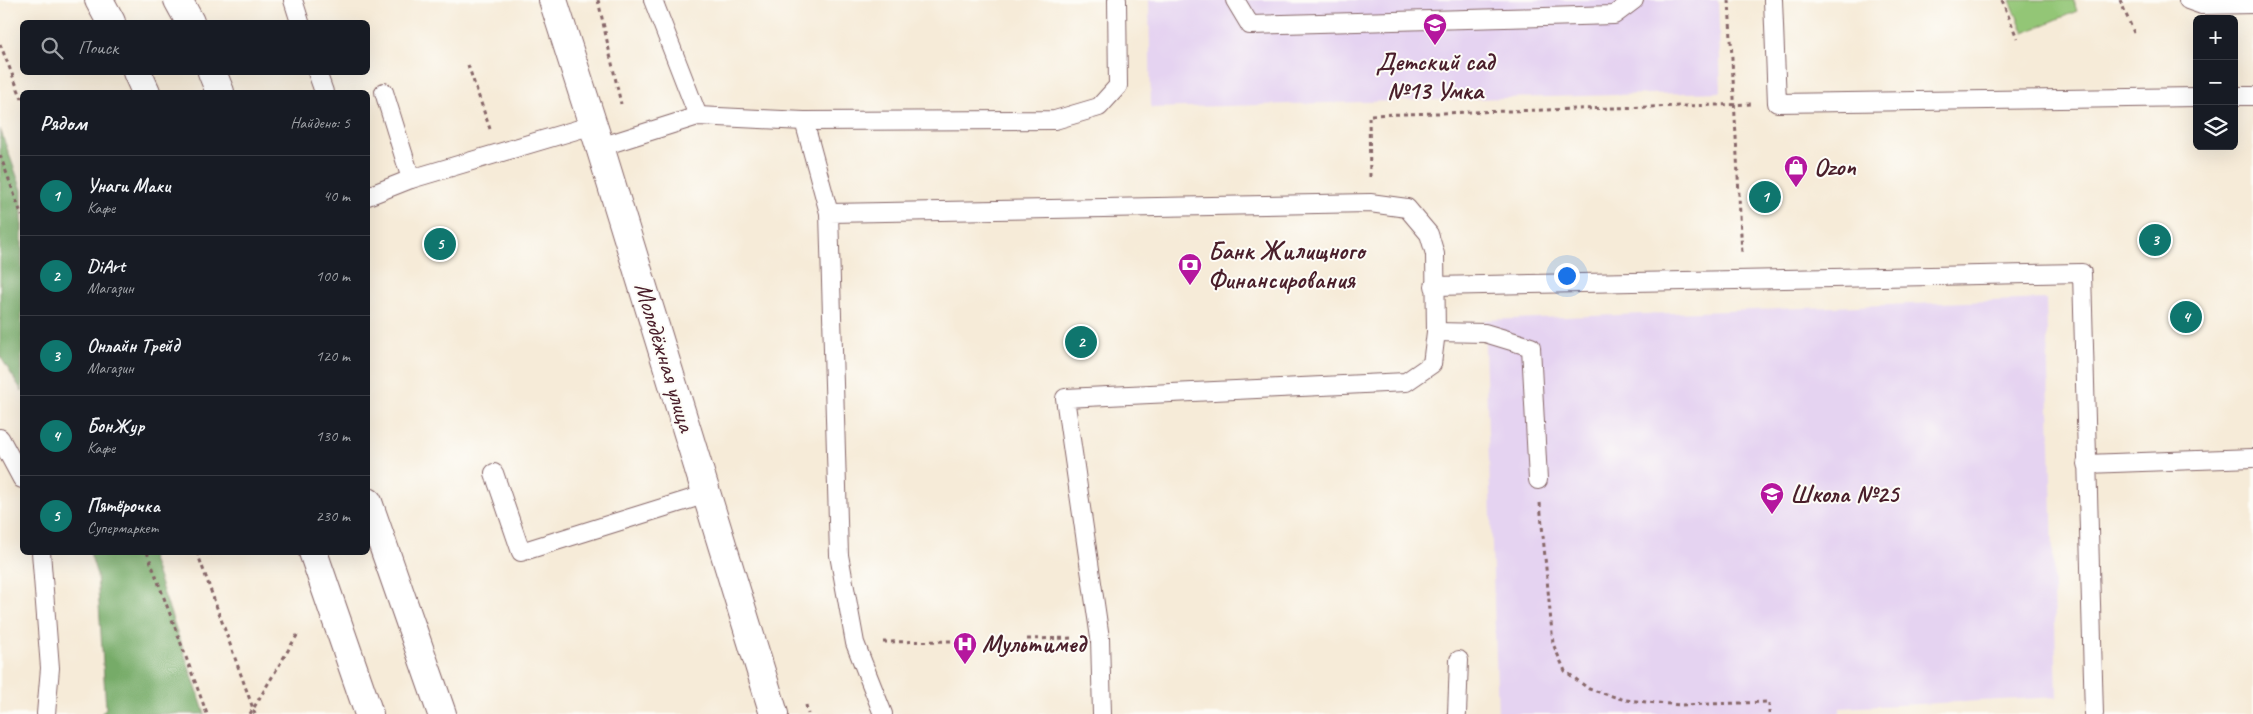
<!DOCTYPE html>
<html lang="ru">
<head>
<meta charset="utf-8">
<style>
	body { margin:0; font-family:Caveat,sans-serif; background:#20242c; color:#f1f3f6 }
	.controls { position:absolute; right:15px; top:15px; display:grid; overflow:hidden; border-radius:8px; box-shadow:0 5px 20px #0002 }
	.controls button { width:45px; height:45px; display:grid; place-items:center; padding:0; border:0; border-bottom:1px solid #363941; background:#171b24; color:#f1f3f6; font:25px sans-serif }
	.you { position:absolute; left:1566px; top:275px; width:18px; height:18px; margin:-12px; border:4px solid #fff; border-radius:50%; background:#1a73e8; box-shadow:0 0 0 8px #1a73e833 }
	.badge { display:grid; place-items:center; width:32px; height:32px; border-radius:50%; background:#0f766e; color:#fff; font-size:16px; font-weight:700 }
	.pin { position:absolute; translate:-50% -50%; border:2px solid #fff; box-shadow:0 1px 5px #0006 }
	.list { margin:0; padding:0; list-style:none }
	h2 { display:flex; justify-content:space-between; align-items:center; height:65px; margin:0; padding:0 20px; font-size:21px }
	h2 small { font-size:16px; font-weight:400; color:#9ea1a6 }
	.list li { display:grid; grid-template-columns:32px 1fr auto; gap:15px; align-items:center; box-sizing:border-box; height:80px; padding:0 20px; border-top:1px solid #363941 }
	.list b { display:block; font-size:19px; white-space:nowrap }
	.list p { margin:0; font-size:16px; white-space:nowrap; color:#9ea1a6 }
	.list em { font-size:16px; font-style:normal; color:#9ea1a6 }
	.icon { flex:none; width:28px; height:28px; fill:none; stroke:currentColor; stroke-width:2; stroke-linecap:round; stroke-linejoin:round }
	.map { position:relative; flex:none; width:2253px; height:714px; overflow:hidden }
	.search { position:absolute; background:#171b24; box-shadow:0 5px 20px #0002; left:20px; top:20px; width:350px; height:55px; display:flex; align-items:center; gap:12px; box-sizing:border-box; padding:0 18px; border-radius:8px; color:#9ea1a6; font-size:19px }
	.panel { position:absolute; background:#171b24; box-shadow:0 5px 20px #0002; left:20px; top:90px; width:350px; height:465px; border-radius:8px }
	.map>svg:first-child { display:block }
	.built { fill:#e5d3f1 }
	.green { fill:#93c676; stroke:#6e7250 }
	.forest { fill:#76ab67; stroke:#606549 }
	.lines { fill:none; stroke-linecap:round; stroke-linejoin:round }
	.lane-casing { stroke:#866668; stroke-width:20 }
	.street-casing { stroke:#866668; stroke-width:30 }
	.secondary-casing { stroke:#866668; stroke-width:30 }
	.path { stroke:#866668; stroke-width:3; stroke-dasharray:4 4; stroke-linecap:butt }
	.lane { stroke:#fff; stroke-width:18 }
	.street { stroke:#fff; stroke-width:28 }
	.secondary { stroke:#fff; stroke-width:28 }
	.labels { text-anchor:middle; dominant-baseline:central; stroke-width:4; stroke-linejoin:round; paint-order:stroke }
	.poi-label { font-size:25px; font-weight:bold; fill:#4a1f2b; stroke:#fdfcf7; text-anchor:start }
	.street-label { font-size:25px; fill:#4a1f2b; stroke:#fdfcf7 }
</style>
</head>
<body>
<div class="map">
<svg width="2253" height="714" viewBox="0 0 2253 714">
	<rect width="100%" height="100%" fill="#fdfcf7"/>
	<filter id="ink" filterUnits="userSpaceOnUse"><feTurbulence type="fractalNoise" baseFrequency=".02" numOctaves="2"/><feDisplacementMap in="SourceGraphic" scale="10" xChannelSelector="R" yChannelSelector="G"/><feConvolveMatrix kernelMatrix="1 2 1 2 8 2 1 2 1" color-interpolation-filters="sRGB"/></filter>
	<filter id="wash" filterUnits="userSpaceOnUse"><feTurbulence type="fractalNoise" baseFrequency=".0096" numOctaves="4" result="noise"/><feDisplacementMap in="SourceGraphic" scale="20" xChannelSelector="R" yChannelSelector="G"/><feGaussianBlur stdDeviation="1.12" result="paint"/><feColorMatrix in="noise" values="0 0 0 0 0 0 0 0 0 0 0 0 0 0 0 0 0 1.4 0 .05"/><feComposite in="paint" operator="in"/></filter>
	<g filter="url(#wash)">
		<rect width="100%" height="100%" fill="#f6ebd8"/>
		<g class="built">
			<path d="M1149 0H1718L1721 92 1151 108Z"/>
			<path d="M2046 299 2057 697 1840 708V714H1498L1484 320Z"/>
		</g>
		<path class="green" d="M2010 0H2073L2077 11 2024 33Z"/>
		<g class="forest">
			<path d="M0 129 22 190V391L0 356Z"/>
			<path d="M90 553H150L205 714H101L106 708 97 575Z"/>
		</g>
	</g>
	<g filter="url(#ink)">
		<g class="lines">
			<g class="lane-casing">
				<g id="lane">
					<path d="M293 0 300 22"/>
					<path d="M653 0 698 116"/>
					<path d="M1235 0 1250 25 1614 15 1634 0"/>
					<path d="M1773 0 1777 103 2197 97"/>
					<path d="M2188 0 2202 5 2253 4"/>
					<path d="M317 72 324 92"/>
					<path d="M384 92 411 179"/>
					<path d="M2234 96H2253"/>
					<path d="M804 121 1055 120 1099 107 1118 86 1117 0"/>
					<path d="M600 147 698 116 804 121 829 213"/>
					<path d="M368 196 411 179 593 125"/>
					<path d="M1434 286 2082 273 2094 714"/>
					<path d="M1436 332 1485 333 1531 347 1538 480"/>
					<path d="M0 438 22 479"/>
					<path d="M2086 464 2253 458"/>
					<path d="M494 473 521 552 707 494"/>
					<path d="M41 552 50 668 46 714"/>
					<path d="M883 714 855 643 839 555 829 213 1370 203 1407 208 1429 234 1435 254 1436 332 1432 364 1406 382 1065 398 1100 638 1102 714"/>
					<path d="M1457 714 1459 660"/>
				</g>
			</g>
			<g class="street-casing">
				<path id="street" d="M553 0 600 147 774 714"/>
			</g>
			<g class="secondary-casing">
				<g id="secondary">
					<path d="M99 0 111 22"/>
					<path d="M178 0 190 22"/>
					<path d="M137 72 146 92"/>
					<path d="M212 72 220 92"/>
					<path d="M368 502 442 714"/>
					<path d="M313 552 369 714"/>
				</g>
			</g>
			<g class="path">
				<path d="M598 0 621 104"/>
				<path d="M1729 0 1742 254"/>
				<path d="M2002 0 2017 38"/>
				<path d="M2120 0 2134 33"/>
				<path d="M0 44 22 99"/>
				<path d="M468 65 490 129"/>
				<path d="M0 155 22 216"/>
				<path d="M1370 177 1369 115 1753 104"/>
				<path d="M1540 503 1553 644 1565 671 1589 689 1625 700 1680 705 1769 702V714"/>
				<path d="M147 552 207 714"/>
				<path d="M197 552 255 714"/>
				<path d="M1027 639 1074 638"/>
				<path d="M883 642 956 641"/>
				<path d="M806 705 808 714"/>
				<path d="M250 714 299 632"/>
			</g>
			<use href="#lane" class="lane"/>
			<use href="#street" class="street"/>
			<use href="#secondary" class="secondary"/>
		</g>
	</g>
	<defs>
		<g id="school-pin" transform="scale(1.25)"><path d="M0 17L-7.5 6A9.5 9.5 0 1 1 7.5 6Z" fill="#b5179e" stroke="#fdfcf7"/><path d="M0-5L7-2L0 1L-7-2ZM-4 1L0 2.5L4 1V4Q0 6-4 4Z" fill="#fff"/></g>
		<g id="shop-pin" transform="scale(1.25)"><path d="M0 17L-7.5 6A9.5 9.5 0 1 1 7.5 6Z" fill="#b5179e" stroke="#fdfcf7"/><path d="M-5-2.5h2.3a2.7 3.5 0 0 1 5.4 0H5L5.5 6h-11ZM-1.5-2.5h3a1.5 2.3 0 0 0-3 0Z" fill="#fff"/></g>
		<g id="bank-pin" transform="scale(1.25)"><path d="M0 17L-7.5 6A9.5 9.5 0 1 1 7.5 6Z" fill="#b5179e" stroke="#fdfcf7"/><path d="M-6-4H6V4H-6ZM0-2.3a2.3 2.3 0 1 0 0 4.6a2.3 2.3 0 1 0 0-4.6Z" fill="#fff"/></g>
		<g id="hospital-pin" transform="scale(1.25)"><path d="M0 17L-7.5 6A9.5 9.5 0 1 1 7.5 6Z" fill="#b5179e" stroke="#fdfcf7"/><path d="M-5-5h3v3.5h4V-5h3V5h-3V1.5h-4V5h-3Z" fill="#fff"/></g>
	</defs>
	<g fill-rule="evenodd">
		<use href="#school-pin" x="1435" y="25"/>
		<use href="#shop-pin" x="1796" y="167"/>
		<use href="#bank-pin" x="1190" y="265"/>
		<use href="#school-pin" x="1772" y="494"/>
		<use href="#hospital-pin" x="965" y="644"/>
	</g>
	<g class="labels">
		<g class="poi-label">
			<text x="1435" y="62" text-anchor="middle">Детский сад<tspan x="1435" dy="29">№13 Умка</tspan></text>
			<text x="1814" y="167">Ozon</text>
			<text x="1208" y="251">Банк Жилищного<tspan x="1208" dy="29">Финансирования</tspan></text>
			<text x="1790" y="494">Школа №25</text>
			<text x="982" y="644">Мультимед</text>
		</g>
		<g class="street-label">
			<text transform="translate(665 357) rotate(73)">Молодёжная улица</text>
		</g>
	</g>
</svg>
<div class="controls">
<button>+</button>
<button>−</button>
<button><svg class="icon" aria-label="layers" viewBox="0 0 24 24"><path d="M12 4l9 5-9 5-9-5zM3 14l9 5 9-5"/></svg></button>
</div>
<div class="you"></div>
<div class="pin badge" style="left:1765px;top:197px">1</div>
<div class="pin badge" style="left:1081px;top:342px">2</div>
<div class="pin badge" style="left:2155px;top:240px">3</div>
<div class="pin badge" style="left:2186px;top:317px">4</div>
<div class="pin badge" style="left:440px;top:244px">5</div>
<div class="search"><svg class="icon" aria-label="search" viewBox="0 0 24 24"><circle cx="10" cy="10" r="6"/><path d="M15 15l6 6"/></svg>Поиск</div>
<section class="panel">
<h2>Рядом<small>Найдено: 5</small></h2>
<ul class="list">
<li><span class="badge">1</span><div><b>Унаги Маки</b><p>Кафе</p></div><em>40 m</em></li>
<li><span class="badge">2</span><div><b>DiArt</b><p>Магазин</p></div><em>100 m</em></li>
<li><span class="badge">3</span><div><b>Онлайн Трейд</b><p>Магазин</p></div><em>120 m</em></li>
<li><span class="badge">4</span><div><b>БонЖур</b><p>Кафе</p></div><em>130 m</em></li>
<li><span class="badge">5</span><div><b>Пятёрочка</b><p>Супермаркет</p></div><em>230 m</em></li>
</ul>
</section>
</div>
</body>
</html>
